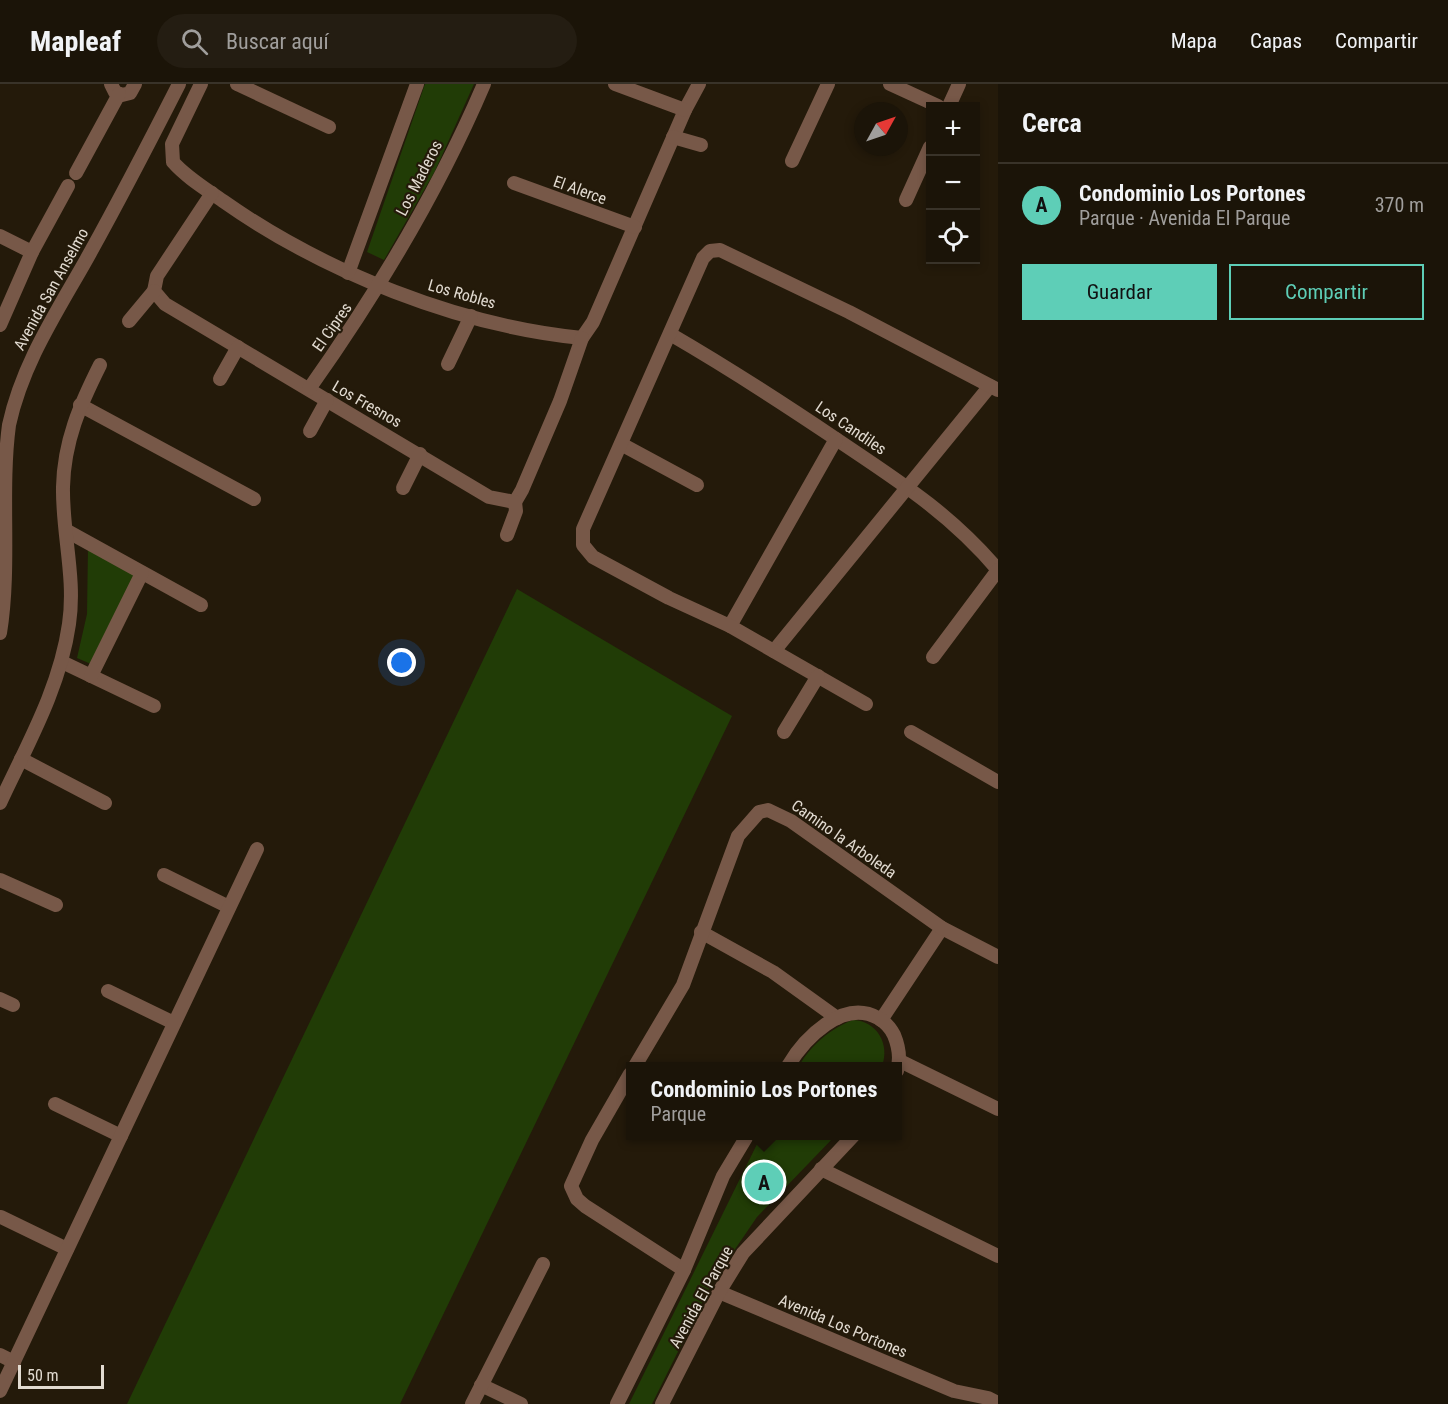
<!DOCTYPE html>
<html lang="es">
<head>
<meta charset="utf-8">
<style>
	body { margin:0; font-family:"Roboto Condensed",sans-serif; background:#241d12; color:#f1f3f6 }
	.controls { position:absolute; right:18px; top:18px; display:grid; overflow:hidden; border-radius:0px; box-shadow:0 3px 9px #0003 }
	.controls button { width:54px; height:54px; display:grid; place-items:center; padding:0; border:0; border-bottom:2px solid #393329; background:#1b1408; color:#f1f3f6; font:30px sans-serif }
	.compass { position:absolute; left:854px; top:18px; width:54px; height:54px; border-radius:50%; background:#1b1408; box-shadow:0 3px 9px #0003; rotate:50deg }
	.scale { position:absolute; left:18px; bottom:15px; width:86px; box-sizing:border-box; padding-left:6px; border:3px solid #e2dbd1; border-top:0; font-size:16px; line-height:21px; white-space:nowrap; color:#e2dbd1; -webkit-text-stroke:4px #241a0a; paint-order:stroke }
	.you { position:absolute; left:402px; top:579px; width:21px; height:21px; margin:-15px; border:4px solid #fff; border-radius:50%; background:#1a73e8; box-shadow:0 0 0 9px #1a73e833 }
	.badge { display:grid; place-items:center; width:39px; height:39px; border-radius:50%; background:#5eceb7; color:#111; font-size:20px; font-weight:700 }
	.pin { position:absolute; translate:-50% -50%; border:3px solid #fff; box-shadow:0 2px 6px #0006 }
	.popup { position:absolute; left:626px; top:978px; width:276px; height:78px; box-sizing:border-box; display:grid; place-content:center; border-radius:0px; background:#1b1408; filter:drop-shadow(0 2px 4px #0005); font-size:20px; white-space:nowrap; color:#a09e9c }
	.popup b { font-size:22px; color:#f1f3f6 }
	.popup::after { content:''; position:absolute; left:50%; top:100%; margin-left:-12px; border:12px solid transparent; border-top-color:#1b1408 }
	.list { margin:0; padding:0; list-style:none }
	h2 { display:flex; justify-content:space-between; align-items:center; height:78px; margin:0; padding:0 24px; font-size:26px }
	h2 small { font-size:20px; font-weight:400; color:#a09e9c }
	.list li { display:grid; grid-template-columns:39px 1fr auto; gap:18px; align-items:center; box-sizing:border-box; height:84px; padding:0 24px; border-top:2px solid #393329 }
	.list b { display:block; font-size:22px; white-space:nowrap }
	.list p { margin:0; font-size:20px; white-space:nowrap; color:#a09e9c }
	.list em { font-size:20px; font-style:normal; color:#a09e9c }
	.actions { display:flex; gap:12px; padding:18px 24px }
	.actions a { flex:1; padding:14px 0; border:2px solid #5eceb7; border-radius:0px; text-align:center; font-size:21px; color:#5eceb7 }
	.actions .main { background:#5eceb7; color:#111 }
	.icon { flex:none; width:33px; height:33px; fill:none; stroke:currentColor; stroke-width:2; stroke-linecap:round; stroke-linejoin:round }
	.map { position:relative; flex:none; width:998px; height:1320px; overflow:hidden }
	header { display:flex; align-items:center; gap:36px; box-sizing:border-box; height:84px; padding:0 30px; background:#1b1408; border-bottom:2px solid #393329 }
	header strong { font-size:28px }
	nav { display:flex; gap:33px; margin-inline-start:auto; font-size:21px }
	.search { width:420px; height:54px; background:#241d12; display:flex; align-items:center; gap:15px; box-sizing:border-box; padding:0 21px; border-radius:33px; color:#a09e9c; font-size:22px }
	main { display:flex }
	aside { flex:1; background:#1b1408 }
	.map>svg:first-child { display:block }
	.green { fill:#213c06 }
	.lines { fill:none; stroke-linecap:round; stroke-linejoin:round }
	.minor { stroke:#775848; stroke-width:14 }
	.labels { text-anchor:middle; dominant-baseline:central; stroke-width:4.5; stroke-linejoin:round; paint-order:stroke }
	.street-label { font-size:16px; fill:#e2dbd1; stroke:#241a0a }
</style>
</head>
<body>
<header>
<strong>Mapleaf</strong>
<div class="search"><svg class="icon" aria-label="search" viewBox="0 0 24 24"><circle cx="10" cy="10" r="6"/><path d="M15 15l6 6"/></svg>Buscar aquí</div>
<nav><a>Mapa</a><a>Capas</a><a>Compartir</a></nav>
</header>
<main>
<div class="map">
<svg width="998" height="1320" viewBox="0 0 998 1320">
	<rect width="100%" height="100%" fill="#241a0a"/>
	<g class="green">
		<path d="M425 0H474L435 87 384 176 367 168Z"/>
		<path d="M88 463 134 491 91 580 77 574 87 530Z"/>
		<path d="M517 505 732 632 400 1320H127Z"/>
		<path d="M853 936C877 937 890 960 882 982H799C810 962 831 944 853 936Z"/>
		<path d="M761 1052H835L757 1133 712 1199 652 1320H629Z"/>
	</g>
	<g class="lines">
		<g class="minor">
			<path d="M111 0 115 8 122 11 130 9 135 0"/>
			<path d="M201 0 172 60 173 78C186 93 206 105 223 117 324 188 459 242 582 254L593 238 685 26 699 0"/>
			<path d="M237 0 329 43"/>
			<path d="M615 0 685 26"/>
			<path d="M890 0 938 22"/>
			<path d="M949 22 959 0"/>
			<path d="M673 53 701 61"/>
			<path d="M792 77 828 0"/>
			<path d="M76 89 119 10"/>
			<path d="M514 99 635 143"/>
			<path d="M212 109 157 192 154 207 165 220 489 413 515 418 522 406 560 317 582 254"/>
			<path d="M906 116 930 63"/>
			<path d="M0 152 32 168"/>
			<path d="M348 189 417 0"/>
			<path d="M129 237 154 207"/>
			<path d="M0 241 32 168 68 102"/>
			<path d="M670 250C727 283 781 318 836 355 897 396 950 429 998 486"/>
			<path d="M448 280 471 232"/>
			<path d="M220 295 238 263"/>
			<path d="M309 305C377 209 438 108 484 0"/>
			<path d="M80 321 254 415"/>
			<path d="M310 347 327 316"/>
			<path d="M621 360 697 401"/>
			<path d="M403 404 420 370"/>
			<path d="M67 447 201 521"/>
			<path d="M507 451 516 427 515 418"/>
			<path d="M730 542 836 355"/>
			<path d="M0 549C11 480 0 409 9 341 23 277 59 225 90 169 121 113 150 57 179 0"/>
			<path d="M774 567 990 302"/>
			<path d="M933 573 998 486"/>
			<path d="M62 578 154 622"/>
			<path d="M91 592 142 489"/>
			<path d="M866 620 730 542 669 514 593 473 583 461V445L703 174 710 167 720 166 849 228 998 306"/>
			<path d="M784 648 818 592"/>
			<path d="M911 648 998 698"/>
			<path d="M21 675 105 719"/>
			<path d="M0 719C27 661 60 604 69 540 76 494 62 448 63 403 64 357 80 321 100 281"/>
			<path d="M164 791 229 823"/>
			<path d="M0 796 56 821"/>
			<path d="M701 848 773 888 837 934"/>
			<path d="M108 907 174 939"/>
			<path d="M0 915 13 921"/>
			<path d="M881 936 942 844"/>
			<path d="M900 977 998 1025"/>
			<path d="M635 982 683 901 738 752 759 728 768 726 791 737 942 844 998 873"/>
			<path d="M788 982C804 955 843 914 878 934 885 938 890 943 894 951 899 963 901 974 897 987"/>
			<path d="M630 990 592 1056 571 1102 577 1115 585 1122 684 1186"/>
			<path d="M55 1020 121 1052"/>
			<path d="M821 1085 998 1172"/>
			<path d="M1 1133 67 1165"/>
			<path d="M719 1208 954 1307 988 1314 998 1319"/>
			<path d="M0 1271 14 1278"/>
			<path d="M481 1301 521 1320"/>
			<path d="M0 1307 257 765"/>
			<path d="M472 1320 543 1180"/>
			<path d="M617 1320 684 1186 723 1092 747 1052"/>
			<path d="M662 1320 719 1208 743 1169 853 1052"/>
		</g>
	</g>
	<g class="labels">
		<g class="street-label">
			<text transform="translate(419 94) rotate(-63)">Los Maderos</text>
			<text transform="translate(580 106) rotate(20)">El Alerce</text>
			<text transform="translate(51 205) rotate(-61)">Avenida San Anselmo</text>
			<text transform="translate(462 210) rotate(16)">Los Robles</text>
			<text transform="translate(332 243) rotate(-55)">El Cipres</text>
			<text transform="translate(367 320) rotate(30)">Los Fresnos</text>
			<text transform="translate(851 344) rotate(34)">Los Candiles</text>
			<text transform="translate(844 755) rotate(35)">Camino la Arboleda</text>
			<text transform="translate(701 1213) rotate(-61)">Avenida El Parque</text>
			<text transform="translate(843 1242) rotate(23)">Avenida Los Portones</text>
		</g>
	</g>
</svg>
<div class="controls">
<button>+</button>
<button>−</button>
<button><svg class="icon" aria-label="locate" viewBox="0 0 24 24"><circle cx="12" cy="12" r="6"/><path d="M12 2v4M12 18v4M2 12h4M18 12h4"/></svg></button>
</div>
<svg class="compass" viewBox="-18 -18 36 36"><path d="M0-13l5 13h-10z" fill="#e53935"/><path d="M0 13l5-13h-10z" fill="#a09e9c"/></svg>
<div class="scale">50 m</div>
<div class="you"></div>
<div class="pin badge" style="left:764px;top:1098px">A</div>
<div class="popup"><b>Condominio Los Portones</b>Parque</div>
</div>
<aside>
<h2>Cerca<small></small></h2>
<ul class="list">
<li><span class="badge">A</span><div><b>Condominio Los Portones</b><p>Parque · Avenida El Parque</p></div><em>370 m</em></li>
</ul>
<div class="actions"><a class="main">Guardar</a><a>Compartir</a></div>
</aside>
</main>
</body>
</html>
